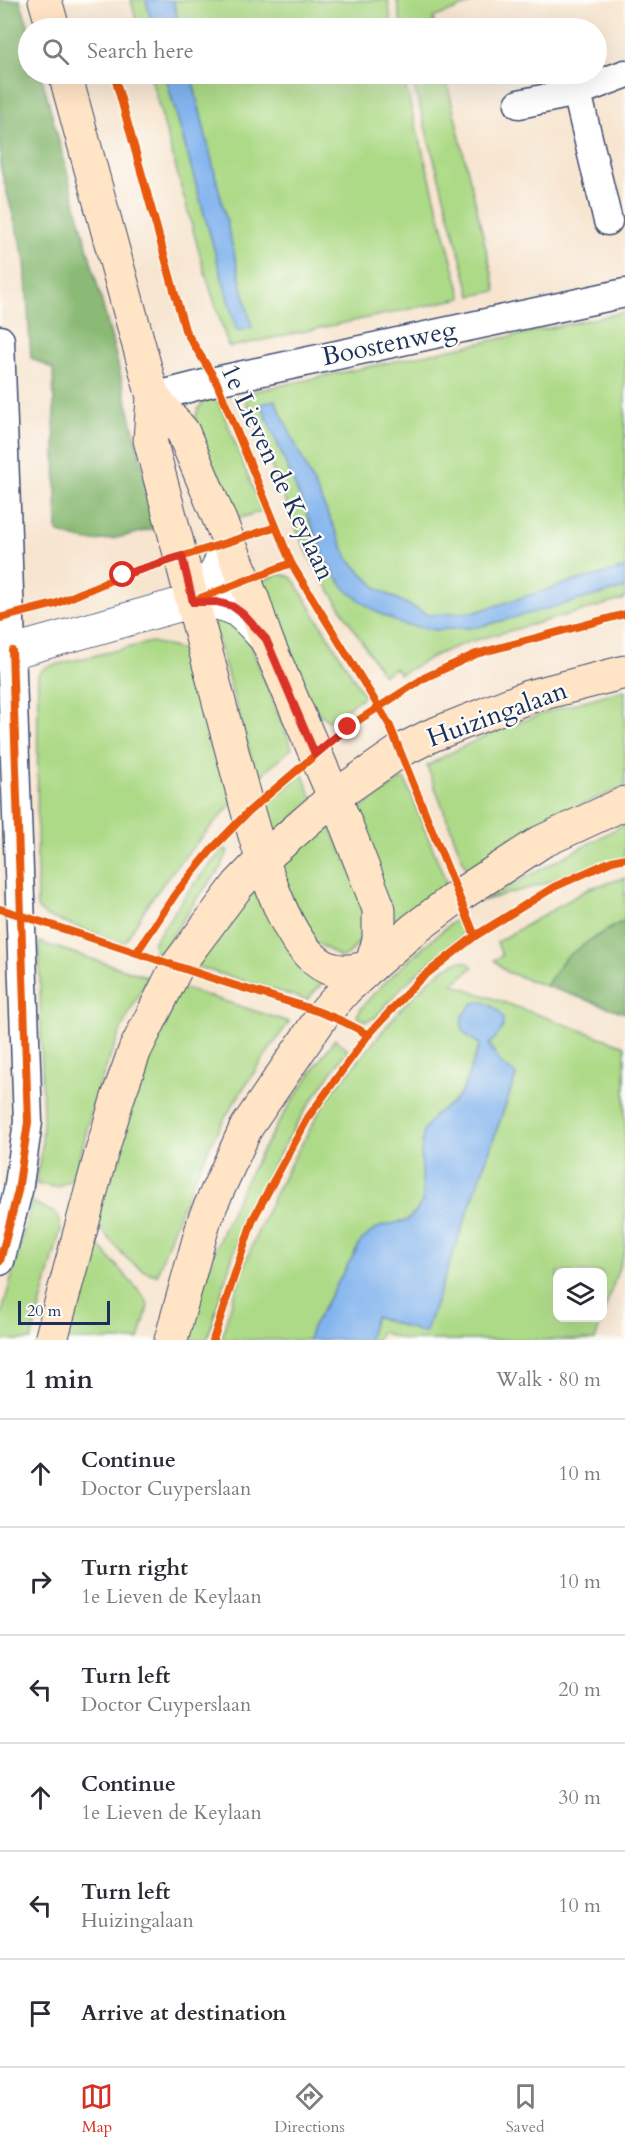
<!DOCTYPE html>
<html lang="en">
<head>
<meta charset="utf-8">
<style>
	body { margin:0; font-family:Cardo,serif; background:#f7f7f7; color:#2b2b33 }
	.controls { position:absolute; right:18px; bottom:18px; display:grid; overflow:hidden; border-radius:12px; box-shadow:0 6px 24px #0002 }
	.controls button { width:54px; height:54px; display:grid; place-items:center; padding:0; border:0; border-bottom:2px solid #e1e1e2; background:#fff; color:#2b2b33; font:30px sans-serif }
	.scale { position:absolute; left:18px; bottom:15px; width:92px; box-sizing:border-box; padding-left:6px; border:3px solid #1b2f5e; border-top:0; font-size:16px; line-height:21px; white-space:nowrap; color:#1b2f5e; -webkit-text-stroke:4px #fdfcf7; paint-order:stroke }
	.stop { position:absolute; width:18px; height:18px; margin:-14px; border:4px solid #d93025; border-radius:50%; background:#fff }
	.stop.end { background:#d93025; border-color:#fff; box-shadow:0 2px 6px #0008 }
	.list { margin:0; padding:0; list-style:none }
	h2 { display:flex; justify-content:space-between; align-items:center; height:78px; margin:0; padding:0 24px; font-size:26px }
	h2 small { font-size:20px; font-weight:400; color:#7c7c81 }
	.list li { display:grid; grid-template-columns:39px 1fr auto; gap:18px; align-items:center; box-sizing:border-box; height:108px; padding:0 24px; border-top:2px solid #e1e1e2 }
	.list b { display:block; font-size:22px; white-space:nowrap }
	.list p { margin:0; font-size:20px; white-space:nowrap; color:#7c7c81 }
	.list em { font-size:20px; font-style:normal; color:#7c7c81 }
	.icon { flex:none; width:33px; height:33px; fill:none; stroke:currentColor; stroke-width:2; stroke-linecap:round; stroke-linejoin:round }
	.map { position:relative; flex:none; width:625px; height:1340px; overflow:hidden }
	.search { position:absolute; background:#fff; box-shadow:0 6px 24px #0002; left:18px; right:18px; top:18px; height:66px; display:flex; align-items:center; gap:15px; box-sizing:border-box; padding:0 21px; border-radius:33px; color:#7c7c81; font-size:22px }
	.sheet { height:726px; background:#fff }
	nav { display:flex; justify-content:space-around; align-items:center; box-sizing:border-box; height:84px; border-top:2px solid #e1e1e2; background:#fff; font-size:16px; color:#7c7c81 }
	nav a { display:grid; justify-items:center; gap:3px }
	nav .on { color:#d93025 }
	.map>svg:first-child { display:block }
	.green { fill:#adda87; stroke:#648472; stroke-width:1.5; fill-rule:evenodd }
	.forest { fill:#8aba74; stroke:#527469; stroke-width:1.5 }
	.water { fill:#82b4ee; stroke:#4e72a6; stroke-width:1.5 }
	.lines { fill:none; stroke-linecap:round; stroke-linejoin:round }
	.minor-casing { stroke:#3c4a6f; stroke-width:31 }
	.tertiary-casing { stroke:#3c4a6f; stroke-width:35 }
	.secondary-casing { stroke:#3c4a6f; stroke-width:35 }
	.minor { stroke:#fff; stroke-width:28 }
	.tertiary { stroke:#fff; stroke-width:33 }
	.secondary { stroke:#ffe4c6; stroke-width:33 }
	.cycleway-casing { stroke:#fdfcf7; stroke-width:11 }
	.cycleway { stroke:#e8590c; stroke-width:8 }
	.route { stroke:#d93025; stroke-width:8 }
	.labels { text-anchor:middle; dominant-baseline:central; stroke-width:4.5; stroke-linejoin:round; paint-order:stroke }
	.street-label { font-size:26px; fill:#1b2f5e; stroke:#fdfcf7 }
</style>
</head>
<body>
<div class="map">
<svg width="625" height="1340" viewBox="0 0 625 1340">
	<rect width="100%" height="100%" fill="#fdfcf7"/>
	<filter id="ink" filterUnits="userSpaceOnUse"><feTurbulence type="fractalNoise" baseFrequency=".0167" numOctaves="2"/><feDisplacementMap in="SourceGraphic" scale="12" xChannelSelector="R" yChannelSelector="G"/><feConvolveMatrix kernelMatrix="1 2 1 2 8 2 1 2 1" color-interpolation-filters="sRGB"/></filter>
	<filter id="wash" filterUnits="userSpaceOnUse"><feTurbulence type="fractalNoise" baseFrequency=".008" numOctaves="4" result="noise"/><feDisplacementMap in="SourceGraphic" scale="24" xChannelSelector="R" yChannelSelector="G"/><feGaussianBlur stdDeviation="1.35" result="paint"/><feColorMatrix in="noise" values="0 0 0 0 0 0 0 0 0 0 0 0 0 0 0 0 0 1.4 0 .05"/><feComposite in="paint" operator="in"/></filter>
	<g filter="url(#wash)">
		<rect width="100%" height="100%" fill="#f7e5d0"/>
		<g class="green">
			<path d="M131 0H146L153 28H138Z"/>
			<path d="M173 0H388L392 28H180Z"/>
			<path d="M397 0H480L433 18 435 28H402Z"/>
			<path d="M150 74H165L237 331 252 328 191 74H402L462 298 230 347 228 345 203 266Z"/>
			<path d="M411 74H445L496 291 471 296Z"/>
			<path d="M625 312V568L568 583 476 612 428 615 379 590 349 560 275 401 261 404 327 563 401 624 436 630 478 627 625 588V599L465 643 438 654 400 674 395 668 383 675 313 564 295 526 246 402 247 395 255 391Z"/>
			<path d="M209 398 217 401 220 405 262 511 234 520 196 425C194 414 199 404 209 398Z"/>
			<path d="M280 574 291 577 295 582 364 695 363 697 328 721 307 701 260 581Z"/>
			<path d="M214 614 247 636 292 748 257 779 213 624Z"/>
			<path d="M152 642 179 649 192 660 233 802 178 864 149 902 125 942 112 939 46 916 37 908 38 674 46 667Z"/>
			<path d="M625 690V787L570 809 531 830 467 871 427 766C488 730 556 707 625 690Z"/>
			<path d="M301 775H303L313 801 272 838 263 807Z"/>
			<path d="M402 779 405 780 447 884 394 925 353 814Z"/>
			<path d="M625 824V861L482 901Z"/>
			<path d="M329 825 369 905 366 932 351 952 347 956 340 957 309 938 279 869 280 855Z"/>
			<path d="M224 848 228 851 221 868 197 898 161 954H158L155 951 153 943 187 893Z"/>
			<path d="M625 878V920L592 939 564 959 546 986 507 972 494 960 502 956 497 942 590 888Z"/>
			<path d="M256 886 323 982 307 1000 195 966Z"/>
			<path d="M456 919 461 922 464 929 459 939 429 963 403 986 376 1017 366 1021 357 1017C358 1001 440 933 456 919Z"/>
			<path d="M39 942 148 977 123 1025 107 1065 95 1097 77 1169 73 1176 69 1181 56 1187 36 1184 42 1149 43 1115Z"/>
			<path d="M459 961 467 962 473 967 453 984 625 1046V1249L595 1340H406L381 1332 377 1340H368L375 1317 425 1333 516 1076 501 1064 489 1043 463 1030 467 1036 480 1043 462 1092 451 1104 434 1115 423 1176V1200L416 1212 406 1221 382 1226 362 1240 312 1328 308 1340H221C240 1267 269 1199 307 1135 314 1122 321 1107 330 1095 347 1074 365 1053 382 1032 400 1009 432 972 459 961ZM558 1272H602V1318H558Z"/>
			<path d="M180 987 289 1022C267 1053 244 1085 225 1118 196 1168 175 1221 157 1275 130 1270 114 1243 96 1223L127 1105Z"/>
			<path d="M335 1039 348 1049 304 1112 281 1151 257 1197 237 1241 207 1340H187C199 1299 210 1258 228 1219 256 1154 294 1096 335 1039Z"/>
			<path d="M32 1202 57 1214 61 1229 31 1340H0V1320Z"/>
			<path d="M93 1239 146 1299 148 1306 139 1340H63Z"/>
		</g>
		<g class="forest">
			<path d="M0 0H20L29 28 28 74H41L112 340 157 527C136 534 112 540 90 541 79 541 67 535 57 532L53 369 31 358 25 261 0 166Z"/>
			<path d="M625 920V1013L546 986 564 959 592 939Z"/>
		</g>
		<g class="water">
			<path d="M146 0H173L180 28H153Z"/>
			<path d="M165 74H191L252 328 237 331Z"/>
			<path d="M275 400 349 560 379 590 428 615 476 612 568 583 625 568V588L478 627 436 630 401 624 373 610 345 589 327 563 261 404Z"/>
			<path d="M483 1002C509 1012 509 1028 489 1044L501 1064 516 1075 425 1333 375 1317 368 1340H308L312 1328 362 1240 374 1230 382 1226 406 1221 416 1212 423 1200 421 1152 424 1130 434 1115 451 1104 462 1092 480 1044C468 1038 460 1031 462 1017L473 1003Z"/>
		</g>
	</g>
	<g filter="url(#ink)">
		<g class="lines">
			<g class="minor-casing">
				<g id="minor">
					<path d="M577 92 608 221"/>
					<path d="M519 104 577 92 625 74"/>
					<path d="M0 340 28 1122 18 1191 0 1261"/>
					<path d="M153 397 216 381 625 293"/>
				</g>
			</g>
			<g class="tertiary-casing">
				<g id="tertiary">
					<path d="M193 601 217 571 229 542"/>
					<path d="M0 655 193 601C236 603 239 609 266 639"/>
				</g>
			</g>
			<g class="secondary-casing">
				<g id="secondary">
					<path d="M45 0 53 28"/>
					<path d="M65 74 153 397 150 440 248 812C261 854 286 958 334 970 348 973 358 970 371 966"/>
					<path d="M153 397 183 432 253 600 266 639 345 822 379 909V940L371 966"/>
					<path d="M51 1340 100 1158 118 1097 135 1050 177 966 238 885 263 859 334 797 400 751 430 736 528 697 625 672"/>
					<path d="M171 1340 205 1218 246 1128 323 1015 345 990 371 966 413 930 458 896 541 842 625 803"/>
				</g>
			</g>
			<use href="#minor" class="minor"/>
			<use href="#tertiary" class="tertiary"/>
			<use href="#secondary" class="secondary"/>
			<g class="cycleway-casing">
				<g id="cycleway">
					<path d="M114 74 185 330 216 381 291 563 389 724 475 936"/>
					<path d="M193 601 291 563"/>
					<path d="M0 618 55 604 123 575 276 527"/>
					<path d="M0 909C76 932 151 958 227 983 270 997 331 1011 368 1035"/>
					<path d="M137 952 176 893 213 848 248 812 348 727 424 678 476 654 625 614"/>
					<path d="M0 1261 18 1191 28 1122 12 651"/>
					<path d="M213 1340 253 1219 309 1116 368 1035 420 979 475 936 554 887 612 861 625 858"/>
				</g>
			</g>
			<use href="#cycleway" class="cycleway"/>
		</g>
	</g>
	<g class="lines" filter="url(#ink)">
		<path class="route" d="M123 575 182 556 193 602H217L232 606 243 614 266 639 315 754 348 727"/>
	</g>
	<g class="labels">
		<g class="street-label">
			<text transform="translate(389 343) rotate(-12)">Boostenweg</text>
			<text transform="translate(278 472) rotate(65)">1e Lieven de Keylaan</text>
			<text transform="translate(497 714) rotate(-20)">Huizingalaan</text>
		</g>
	</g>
</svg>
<div class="controls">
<button><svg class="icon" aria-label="layers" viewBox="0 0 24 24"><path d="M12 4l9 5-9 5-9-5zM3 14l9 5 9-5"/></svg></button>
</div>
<div class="scale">20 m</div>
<div class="stop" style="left:123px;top:575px"></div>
<div class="stop end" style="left:348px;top:727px"></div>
<div class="search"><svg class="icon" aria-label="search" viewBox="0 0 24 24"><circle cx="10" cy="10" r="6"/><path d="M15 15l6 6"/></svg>Search here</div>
</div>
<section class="sheet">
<h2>1 min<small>Walk · 80 m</small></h2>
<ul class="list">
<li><svg class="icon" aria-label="ahead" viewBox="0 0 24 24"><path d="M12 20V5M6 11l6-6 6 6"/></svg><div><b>Continue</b><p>Doctor Cuyperslaan</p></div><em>10 m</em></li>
<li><svg class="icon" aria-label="right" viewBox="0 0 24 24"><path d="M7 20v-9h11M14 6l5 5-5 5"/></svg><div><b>Turn right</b><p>1e Lieven de Keylaan</p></div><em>10 m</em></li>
<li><svg class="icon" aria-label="left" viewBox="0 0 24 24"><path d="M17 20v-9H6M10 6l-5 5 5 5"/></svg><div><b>Turn left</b><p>Doctor Cuyperslaan</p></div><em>20 m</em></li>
<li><svg class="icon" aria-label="ahead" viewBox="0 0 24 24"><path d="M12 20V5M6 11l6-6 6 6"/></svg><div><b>Continue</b><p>1e Lieven de Keylaan</p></div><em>30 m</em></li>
<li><svg class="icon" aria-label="left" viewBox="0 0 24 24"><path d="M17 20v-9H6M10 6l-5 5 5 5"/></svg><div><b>Turn left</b><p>Huizingalaan</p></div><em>10 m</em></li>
<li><svg class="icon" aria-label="arrive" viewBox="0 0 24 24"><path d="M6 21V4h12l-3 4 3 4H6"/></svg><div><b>Arrive at destination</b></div></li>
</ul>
</section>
<nav>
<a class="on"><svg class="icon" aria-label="map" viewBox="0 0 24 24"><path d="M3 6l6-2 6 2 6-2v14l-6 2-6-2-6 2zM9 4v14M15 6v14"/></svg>Map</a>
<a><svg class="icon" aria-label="directions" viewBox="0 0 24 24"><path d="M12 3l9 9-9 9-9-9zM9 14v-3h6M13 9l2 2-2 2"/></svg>Directions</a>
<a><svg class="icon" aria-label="saved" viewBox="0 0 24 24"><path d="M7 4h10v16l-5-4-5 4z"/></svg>Saved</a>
</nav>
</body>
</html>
